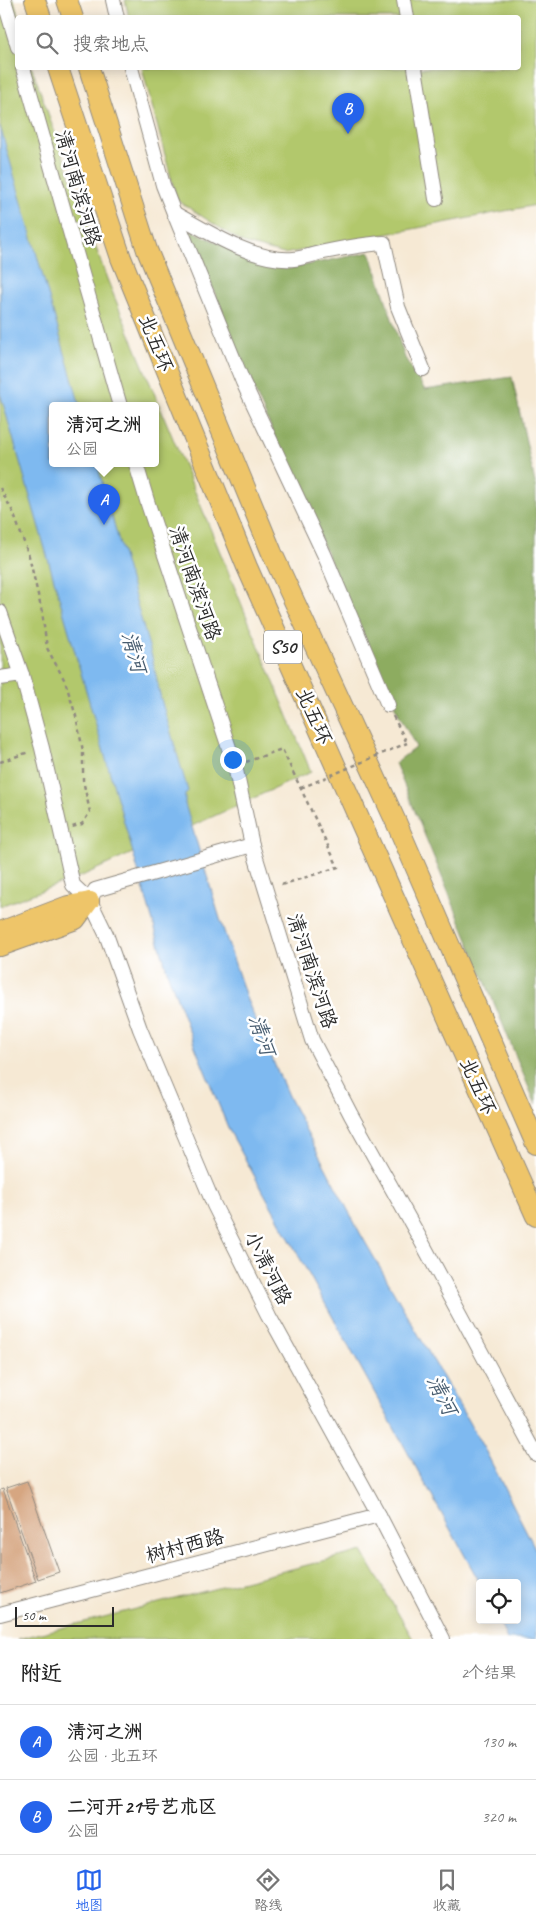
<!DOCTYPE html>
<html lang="zh">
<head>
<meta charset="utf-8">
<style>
	body { margin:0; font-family:Caveat,"LXGW WenKai TC",sans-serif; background:#f2f2f2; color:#222 }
	.controls { position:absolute; right:15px; bottom:15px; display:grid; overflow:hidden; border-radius:5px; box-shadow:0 2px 12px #0003 }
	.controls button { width:45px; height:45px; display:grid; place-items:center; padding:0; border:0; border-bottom:1px solid #e0e0e0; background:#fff; color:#222; font:25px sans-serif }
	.scale { position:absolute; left:15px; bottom:12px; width:99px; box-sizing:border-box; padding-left:5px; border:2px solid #2b2b2b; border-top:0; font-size:14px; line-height:18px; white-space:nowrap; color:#2b2b2b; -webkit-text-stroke:4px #fff; paint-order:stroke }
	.you { position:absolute; left:232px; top:759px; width:18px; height:18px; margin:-12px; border:4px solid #fff; border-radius:50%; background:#1a73e8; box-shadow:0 0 0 8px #1a73e833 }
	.badge { display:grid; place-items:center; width:32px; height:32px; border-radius:50%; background:#2563eb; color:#fff; font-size:16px; font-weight:700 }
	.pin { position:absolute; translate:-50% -41px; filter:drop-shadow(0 1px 2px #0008) }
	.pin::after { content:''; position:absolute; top:26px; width:18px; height:15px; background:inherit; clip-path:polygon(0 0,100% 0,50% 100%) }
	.popup { position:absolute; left:49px; top:402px; width:110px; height:65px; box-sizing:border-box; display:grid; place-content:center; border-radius:5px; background:#fff; filter:drop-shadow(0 1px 4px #0005); font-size:16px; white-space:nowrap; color:#767676 }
	.popup b { font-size:19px; color:#222 }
	.popup::after { content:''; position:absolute; left:50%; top:100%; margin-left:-10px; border:10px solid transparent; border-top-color:#fff }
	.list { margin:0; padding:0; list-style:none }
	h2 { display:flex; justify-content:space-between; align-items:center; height:65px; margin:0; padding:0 20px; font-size:21px }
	h2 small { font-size:16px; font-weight:400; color:#767676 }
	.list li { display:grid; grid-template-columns:32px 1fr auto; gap:15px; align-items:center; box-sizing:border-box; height:75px; padding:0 20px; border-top:1px solid #e0e0e0 }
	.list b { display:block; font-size:19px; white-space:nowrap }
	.list p { margin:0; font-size:16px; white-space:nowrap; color:#767676 }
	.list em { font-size:16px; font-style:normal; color:#767676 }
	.icon { flex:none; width:28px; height:28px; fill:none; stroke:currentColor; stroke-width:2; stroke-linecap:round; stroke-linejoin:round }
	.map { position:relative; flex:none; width:536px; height:1639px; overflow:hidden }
	.search { position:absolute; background:#fff; box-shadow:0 2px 12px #0003; left:15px; right:15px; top:15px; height:55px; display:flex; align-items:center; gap:12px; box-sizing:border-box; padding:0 18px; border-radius:5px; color:#767676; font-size:19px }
	.sheet { height:215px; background:#fff }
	nav { display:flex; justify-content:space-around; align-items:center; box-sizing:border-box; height:70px; border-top:1px solid #e0e0e0; background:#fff; font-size:14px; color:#767676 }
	nav a { display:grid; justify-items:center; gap:2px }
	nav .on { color:#2563eb }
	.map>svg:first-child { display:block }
	.green { fill:#b2c86c; stroke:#6e7a4c; fill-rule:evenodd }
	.forest { fill:#8dac60; stroke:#5c6c46 }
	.water { fill:#7eb9f0; stroke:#54728e }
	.building { fill:#d6a681 }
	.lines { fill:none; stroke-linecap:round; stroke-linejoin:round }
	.minor-casing { stroke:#908a80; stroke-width:16 }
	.major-casing { stroke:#908a80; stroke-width:20 }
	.highway-casing { stroke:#908a80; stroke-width:22 }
	.path { stroke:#908a80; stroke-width:2.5; stroke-dasharray:4 4; stroke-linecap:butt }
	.minor { stroke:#fff; stroke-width:14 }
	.major { stroke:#eec569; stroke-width:18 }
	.highway { stroke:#eec569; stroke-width:20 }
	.path-bridge { stroke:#908a80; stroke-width:2.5; stroke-dasharray:4 4; stroke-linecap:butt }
	.labels { text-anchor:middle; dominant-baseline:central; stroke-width:5; stroke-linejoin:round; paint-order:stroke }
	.shield { fill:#fff; stroke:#6b6b6b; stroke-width:1 }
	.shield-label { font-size:19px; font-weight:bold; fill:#2b2b2b }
	.street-label { font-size:20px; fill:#2b2b2b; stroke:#fff }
	.water-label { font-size:21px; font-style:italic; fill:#485d70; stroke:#fff }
</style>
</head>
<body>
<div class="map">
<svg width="536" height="1639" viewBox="0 0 536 1639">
	<rect width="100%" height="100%" fill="#fff"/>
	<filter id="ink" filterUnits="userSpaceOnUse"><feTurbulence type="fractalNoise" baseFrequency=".02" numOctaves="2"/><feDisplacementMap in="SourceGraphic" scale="10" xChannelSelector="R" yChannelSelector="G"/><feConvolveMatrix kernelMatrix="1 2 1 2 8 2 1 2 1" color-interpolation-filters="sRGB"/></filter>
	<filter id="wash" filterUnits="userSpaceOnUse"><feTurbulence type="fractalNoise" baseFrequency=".0096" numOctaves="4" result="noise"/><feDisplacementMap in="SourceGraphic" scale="20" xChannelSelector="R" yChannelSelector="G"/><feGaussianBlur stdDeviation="1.12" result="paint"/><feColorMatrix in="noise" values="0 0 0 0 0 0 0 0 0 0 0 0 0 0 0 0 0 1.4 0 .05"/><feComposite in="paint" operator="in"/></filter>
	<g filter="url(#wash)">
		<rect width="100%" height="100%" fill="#f6e9d4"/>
		<g class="green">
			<path d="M0 0H14L19 17 18 68H32L107 279 311 772 84 875 0 906ZM53 406H155V464H53Z"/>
			<path d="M125 0H536V205L284 254 243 243 177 200 142 68H518V18H129Z"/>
			<path d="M362 1551 413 1639H18Z"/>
		</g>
		<path class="forest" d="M189 229 260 263 287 269 370 252 405 358 425 390 512 377 536 487V1105L395 763 416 747 399 715 248 376Z"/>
		<path class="water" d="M0 126 80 406H53V464H97L152 657 161 699 188 791 185 795V804L221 922 247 1000 289 1098 360 1233 486 1452 536 1550V1639H507L498 1620H517V1583H480L229 1130 194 1044 168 974 0 393Z"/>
		<g id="blocks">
			<g class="building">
				<path d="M27 1481 59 1572 38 1579 6 1488Z"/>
				<path d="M3 1489 36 1581 0 1593V1490Z"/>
			</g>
		</g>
	</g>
	<g filter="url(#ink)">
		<use href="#blocks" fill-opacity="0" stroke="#908a80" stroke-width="1"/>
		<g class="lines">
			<g class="minor-casing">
				<g id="minor">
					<path d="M4 0 18 47"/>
					<path d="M113 0 117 18"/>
					<path d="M404 0 407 18"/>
					<path d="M23 68 120 406"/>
					<path d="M131 68 163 185 174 213 243 382 324 554 388 705"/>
					<path d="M415 68 436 199"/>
					<path d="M174 213C206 231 256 263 294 259 304 258 314 254 324 252 344 248 364 244 384 243L398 307 423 369"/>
					<path d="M136 464 148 504 235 766 252 845 312 1040 351 1115 418 1235 536 1454"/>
					<path d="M0 612 22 675 42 748 73 885 90 901 106 934 140 1029 214 1205 269 1315 379 1515 443 1639"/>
					<path d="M0 678 22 675"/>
					<path d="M90 901 95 890 252 845"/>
					<path d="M0 1614 379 1515"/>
				</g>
			</g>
			<g class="major-casing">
				<g id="major">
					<path d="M0 931 68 905 90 901"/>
					<path d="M0 947 76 920 90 901"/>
				</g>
			</g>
			<g class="highway-casing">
				<g id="highway">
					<path d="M35 0 41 18"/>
					<path d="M67 0 73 18"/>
					<path d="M58 68 121 258 247 567 536 1216"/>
					<path d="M89 68 147 250 272 553 396 822 536 1144"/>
				</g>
			</g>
			<g class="path">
				<path d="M0 488 13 512 29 556 42 612 47 648 65 681 76 716 83 751V780L90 812 82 824 72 827"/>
				<path d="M393 716 407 743"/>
				<path d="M0 762 29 752"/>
				<path d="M246 762 282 749 338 867 278 886"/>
			</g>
			<use href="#minor" class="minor"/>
			<use href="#major" class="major"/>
			<use href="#highway" class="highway"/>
			<path class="path-bridge" d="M301 788 407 743"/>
		</g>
	</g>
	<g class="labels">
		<rect class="shield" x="264" y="630.5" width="38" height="33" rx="4"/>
		<g class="shield-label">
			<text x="283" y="647">S50</text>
		</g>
		<g class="street-label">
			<text transform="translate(78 188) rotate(74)">清河南滨河路</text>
			<text transform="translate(156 343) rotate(68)">北五环</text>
			<text transform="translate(195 583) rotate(71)">清河南滨河路</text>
			<text transform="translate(314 716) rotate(66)">北五环</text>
			<text transform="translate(312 971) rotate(72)">清河南滨河路</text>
			<text transform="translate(478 1086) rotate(66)">北五环</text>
			<text transform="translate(268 1268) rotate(63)">小清河路</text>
			<text transform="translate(185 1546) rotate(-15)">树村西路</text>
		</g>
		<g class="water-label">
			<text transform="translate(134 652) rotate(74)">清河</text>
			<text transform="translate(262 1035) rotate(71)">清河</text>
			<text transform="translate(442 1395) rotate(63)">清河</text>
		</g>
	</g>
</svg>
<div class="controls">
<button><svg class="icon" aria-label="locate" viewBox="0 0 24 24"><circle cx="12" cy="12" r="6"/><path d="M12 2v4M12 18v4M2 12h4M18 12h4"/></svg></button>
</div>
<div class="scale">50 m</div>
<div class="you"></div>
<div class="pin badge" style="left:104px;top:525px">A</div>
<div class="popup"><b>清河之洲</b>公园</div>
<div class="pin badge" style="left:348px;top:134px">B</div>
<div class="search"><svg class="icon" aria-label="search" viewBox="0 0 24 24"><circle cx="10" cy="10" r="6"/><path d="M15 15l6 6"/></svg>搜索地点</div>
</div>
<section class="sheet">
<h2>附近<small>2个结果</small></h2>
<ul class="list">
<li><span class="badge">A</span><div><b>清河之洲</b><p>公园 · 北五环</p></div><em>130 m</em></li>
<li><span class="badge">B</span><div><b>二河开21号艺术区</b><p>公园</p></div><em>320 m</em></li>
</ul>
</section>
<nav>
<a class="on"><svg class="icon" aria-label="map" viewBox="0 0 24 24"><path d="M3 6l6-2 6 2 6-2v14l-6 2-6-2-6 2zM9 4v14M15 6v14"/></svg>地图</a>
<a><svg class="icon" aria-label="directions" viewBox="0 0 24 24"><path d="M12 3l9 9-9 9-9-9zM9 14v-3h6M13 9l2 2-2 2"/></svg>路线</a>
<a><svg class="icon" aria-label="saved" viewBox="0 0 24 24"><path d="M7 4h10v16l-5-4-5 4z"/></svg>收藏</a>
</nav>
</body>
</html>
